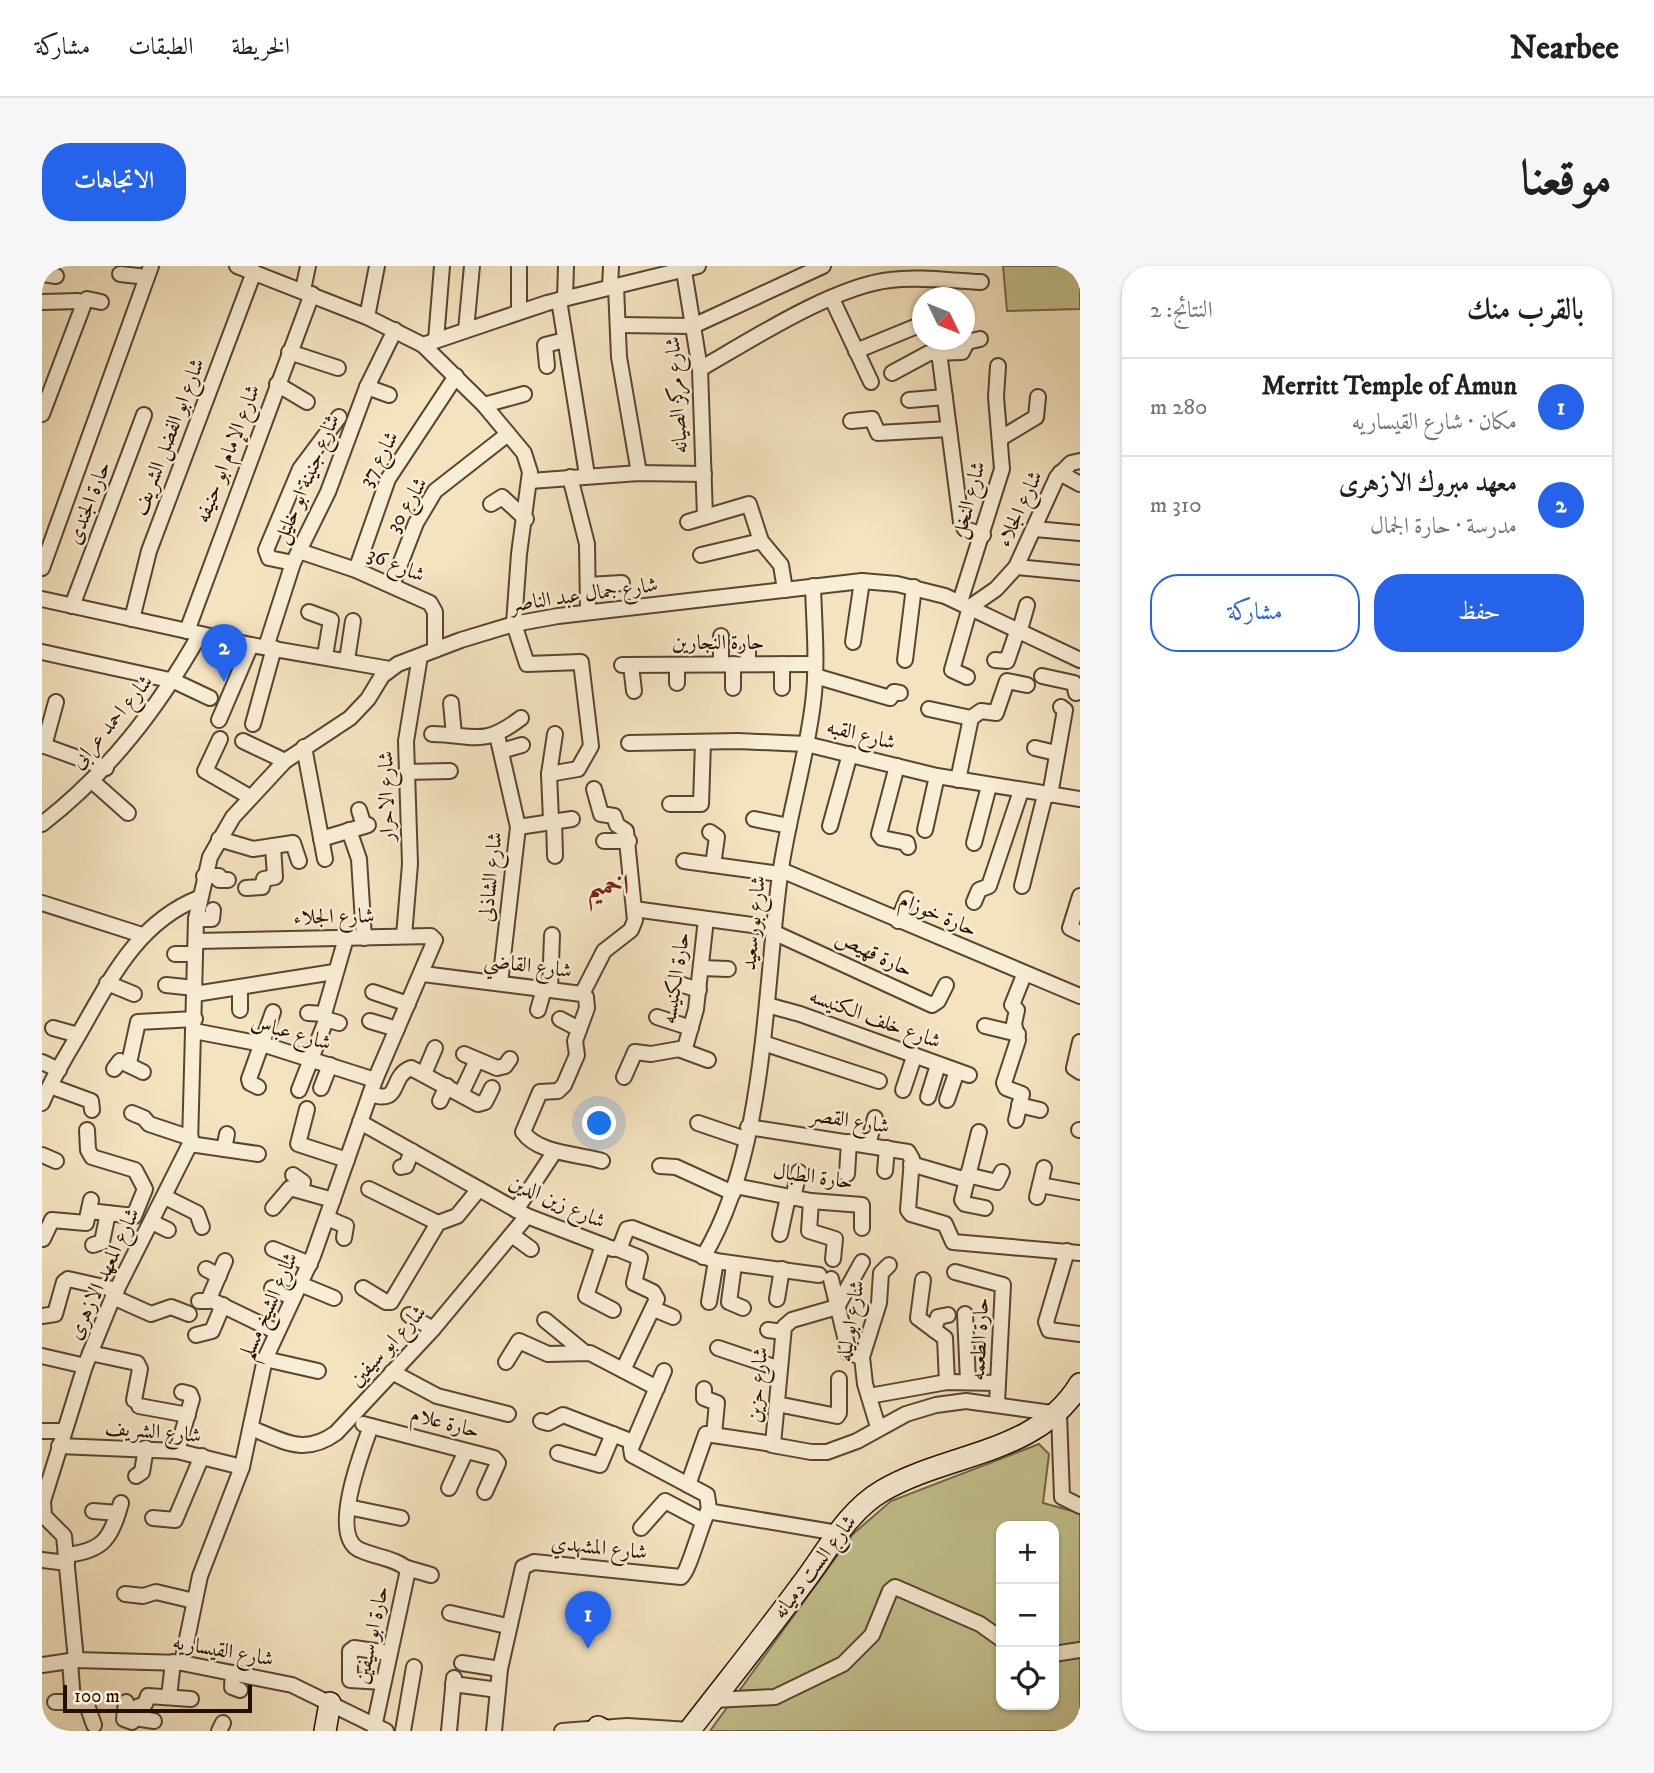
<!DOCTYPE html>
<html lang="ar">
<head>
<meta charset="utf-8">
<style>
	body { margin:0; font-family:"IM FELL DW Pica",Amiri,serif; background:#f6f6f6; color:#202124; direction:rtl }
	.controls { position:absolute; right:21px; bottom:21px; display:grid; overflow:hidden; border-radius:14px; box-shadow:0 2px 5px #0004 }
	.controls button { width:63px; height:63px; display:grid; place-items:center; padding:0; border:0; border-bottom:2px solid #e0e0e0; background:#fff; color:#202124; font:35px sans-serif }
	.compass { position:absolute; left:870px; top:21px; width:63px; height:63px; border-radius:50%; background:#fff; box-shadow:0 2px 5px #0004; rotate:133deg }
	.scale { position:absolute; left:21px; bottom:18px; width:189px; box-sizing:border-box; padding-left:7px; border:4px solid #241001; border-top:0; font-size:19px; line-height:24px; white-space:nowrap; color:#241001; -webkit-text-stroke:5px #f8edd5; paint-order:stroke }
	.you { position:absolute; left:558px; top:858px; width:24px; height:24px; margin:-18px; border:5px solid #fff; border-radius:50%; background:#1a73e8; box-shadow:0 0 0 10px #1a73e833 }
	.badge { display:grid; place-items:center; width:46px; height:46px; border-radius:50%; background:#2563eb; color:#fff; font-size:23px; font-weight:700 }
	.pin { position:absolute; translate:-50% -58px; filter:drop-shadow(0 2px 4px #0008) }
	.pin::after { content:''; position:absolute; top:37px; width:24px; height:21px; background:inherit; clip-path:polygon(0 0,100% 0,50% 100%) }
	.list { margin:0; padding:0; list-style:none }
	h2 { display:flex; justify-content:space-between; align-items:center; height:91px; margin:0; padding:0 28px; font-size:30px }
	h2 small { font-size:23px; font-weight:400; color:#757577 }
	.list li { display:grid; grid-template-columns:46px 1fr auto; gap:21px; align-items:center; box-sizing:border-box; height:98px; padding:0 28px; border-top:2px solid #e0e0e0 }
	.list b { display:block; font-size:26px; white-space:nowrap }
	.list p { margin:0; font-size:23px; white-space:nowrap; color:#757577 }
	.list em { font-size:23px; font-style:normal; color:#757577 }
	.actions { display:flex; gap:14px; padding:21px 28px }
	.actions a { flex:1; padding:16px 0; border:2px solid #2563eb; border-radius:28px; text-align:center; font-size:24px; color:#2563eb }
	.actions .main { background:#2563eb; color:#fff }
	.icon { flex:none; width:38px; height:38px; fill:none; stroke:currentColor; stroke-width:2; stroke-linecap:round; stroke-linejoin:round }
	.map { position:relative; flex:none; width:1038px; height:1465px; overflow:hidden; direction:ltr; border-radius:28px }
	header { display:flex; align-items:center; gap:42px; box-sizing:border-box; height:98px; padding:0 35px; background:#fff; border-bottom:2px solid #e0e0e0 }
	header strong { font-size:33px }
	nav { display:flex; gap:38px; margin-inline-start:auto; font-size:24px }
	.intro { display:flex; align-items:center; justify-content:space-between; box-sizing:border-box; height:168px; padding:0 42px }
	h1 { margin:0; font-size:49px }
	.button { padding:18px 32px; border-radius:28px; background:#2563eb; color:#fff; font-size:24px; font-weight:700 }
	main { display:flex; gap:42px; padding:0 42px }
	aside { flex:1; background:#fff; border-radius:28px; box-shadow:0 2px 5px #0004 }
	.map>svg:first-child { display:block }
	.green { fill:#c2c18d; stroke:#736847; stroke-width:2; fill-rule:evenodd }
	.lines { fill:none; stroke-linecap:round; stroke-linejoin:round }
	.street-casing { stroke:#584530; stroke-width:18 }
	.secondary-casing { stroke:#241001; stroke-width:24 }
	.street { stroke:#f8edd5; stroke-width:14 }
	.secondary { stroke:#f8edd5; stroke-width:21 }
	.labels { text-anchor:middle; dominant-baseline:central; stroke-width:5; stroke-linejoin:round; paint-order:stroke }
	.street-label { font-size:21px; fill:#241001; stroke:#f8edd5 }
	.district-label { font-size:28px; font-weight:bold; fill:#7a1f14; stroke:#f8edd5 }
</style>
</head>
<body>
<header>
<strong>Nearbee</strong>
<nav><a>الخريطة</a><a>الطبقات</a><a>مشاركة</a></nav>
</header>
<div class="intro"><h1>موقعنا</h1><a class="button">الاتجاهات</a></div>
<main>
<aside>
<h2>بالقرب منك<small>النتائج: 2</small></h2>
<ul class="list">
<li><span class="badge">1</span><div><b>Merritt Temple of Amun</b><p>مكان · شارع القيساريه</p></div><em>280 m</em></li>
<li><span class="badge">2</span><div><b>معهد مبروك الازهرى</b><p>مدرسة · حارة الجمال</p></div><em>310 m</em></li>
</ul>
<div class="actions"><a class="main">حفظ</a><a>مشاركة</a></div>
</aside>
<div class="map">
<svg width="1038" height="1465" viewBox="0 0 1038 1465">
	<rect width="100%" height="100%" fill="#f4e3bf"/>
	<filter id="stains"><feTurbulence type="fractalNoise" baseFrequency=".00286" numOctaves="4"/><feColorMatrix values="0 0 0 0 .2 0 0 0 0 .09 0 0 0 0 .02 0 0 0 .5 -.17"/></filter>
	<radialGradient id="worn" r=".72"><stop offset=".6" stop-color="#630" stop-opacity="0"/><stop offset="1" stop-color="#630" stop-opacity=".3"/></radialGradient>
	<g class="green">
		<path d="M961 0H1038V43L965 45Z"/>
		<path d="M997 1178 1007 1188 1001 1237 1038 1247V1465H668L811 1268 849 1235ZM959 1260H1012V1439H959Z"/>
	</g>
	<g class="lines">
		<g class="street-casing">
			<g id="street">
				<path d="M195 0 325 51 381 79 442 139 482 187 488 206 477 288 472 358 485 398 539 396 549 480 536 503 507 508"/>
				<path d="M642 5 658 103 663 251"/>
				<path d="M0 8 14 10"/>
				<path d="M78 8 105 11"/>
				<path d="M574 21 577 91 597 207"/>
				<path d="M568 22 569 0"/>
				<path d="M261 24 266 0"/>
				<path d="M523 32 524 0"/>
				<path d="M790 33 829 116"/>
				<path d="M517 34 545 209"/>
				<path d="M0 36 36 35 41 40 0 148"/>
				<path d="M40 37 45 33 59 36"/>
				<path d="M477 46V0"/>
				<path d="M325 51 335 0"/>
				<path d="M576 59 651 60 781 0"/>
				<path d="M424 64 430 0"/>
				<path d="M394 74 400 0"/>
				<path d="M381 79 505 37 656 0"/>
				<path d="M814 85 880 58"/>
				<path d="M247 86 296 102"/>
				<path d="M897 86 919 256 923 263 941 269"/>
				<path d="M505 100 503 79 523 74"/>
				<path d="M658 103C707 75 792 20 848 14 878 10 910 15 939 16"/>
				<path d="M850 107 887 87 920 86 925 76 938 73"/>
				<path d="M235 118 265 136"/>
				<path d="M325 121 347 129"/>
				<path d="M867 134 903 131"/>
				<path d="M442 139 482 128"/>
				<path d="M809 155 830 153 836 167 907 163"/>
				<path d="M959 172 994 151 996 131"/>
				<path d="M1018 207 1038 218"/>
				<path d="M528 211 545 278 546 345"/>
				<path d="M488 215 597 207 662 208"/>
				<path d="M449 238 460 231 484 253"/>
				<path d="M646 256 707 238 719 275 739 299 743 324"/>
				<path d="M993 263 1038 267"/>
				<path d="M257 285 314 304 388 337 393 346V384"/>
				<path d="M659 289 719 275"/>
				<path d="M251 297 227 292 224 284 258 203 297 151"/>
				<path d="M974 301 1038 307"/>
				<path d="M0 302 109 0"/>
				<path d="M314 304 346 213 414 110"/>
				<path d="M350 319 374 257 393 225 466 168"/>
				<path d="M546 319 580 317"/>
				<path d="M0 333 209 379 348 403"/>
				<path d="M918 336 960 203 954 131 956 100"/>
				<path d="M30 340 102 149"/>
				<path d="M267 346 289 354 283 390"/>
				<path d="M90 353 107 285 212 6"/>
				<path d="M145 365 270 28"/>
				<path d="M977 367 985 339"/>
				<path d="M679 370V398"/>
				<path d="M811 376 820 315"/>
				<path d="M224 381 251 297 286 226 325 121 353 64"/>
				<path d="M706 384V398"/>
				<path d="M0 386 132 415 168 432"/>
				<path d="M305 394 311 355"/>
				<path d="M863 394 872 321"/>
				<path d="M953 394 965 395 975 366"/>
				<path d="M580 399 773 398"/>
				<path d="M589 399 592 425"/>
				<path d="M635 399V417"/>
				<path d="M773 410 848 432 852 426 858 427"/>
				<path d="M1000 410 1032 417 1034 427"/>
				<path d="M925 411 910 404 928 341 954 323 974 301 1015 211 1029 197 1038 195"/>
				<path d="M691 422V398"/>
				<path d="M740 422V398"/>
				<path d="M409 437 412 469"/>
				<path d="M887 443 929 452 939 445 954 447 965 415 985 419"/>
				<path d="M177 454 209 379"/>
				<path d="M211 458 232 382"/>
				<path d="M390 468C434 469 441 481 479 452"/>
				<path d="M455 469 476 561 458 717"/>
				<path d="M178 473 163 505 208 531"/>
				<path d="M201 475 243 495"/>
				<path d="M587 477 696 475 764 478 895 510 1038 533"/>
				<path d="M0 479 64 502"/>
				<path d="M2 480 14 436"/>
				<path d="M262 481 283 593"/>
				<path d="M993 482 1014 487"/>
				<path d="M459 485 480 479"/>
				<path d="M855 500 837 568 840 572 865 577 866 581"/>
				<path d="M364 506 408 505"/>
				<path d="M916 514 929 452"/>
				<path d="M50 515 86 547"/>
				<path d="M1008 529 1023 444 1019 441"/>
				<path d="M628 538H659L661 476"/>
				<path d="M317 544 322 560"/>
				<path d="M712 553 747 560"/>
				<path d="M509 554 507 508 513 468"/>
				<path d="M512 554 513 590"/>
				<path d="M0 558C68 505 116 442 158 368"/>
				<path d="M788 560 808 488"/>
				<path d="M476 561 530 553"/>
				<path d="M307 564 317 593 322 672"/>
				<path d="M883 564 895 510"/>
				<path d="M668 566 675 571 671 599"/>
				<path d="M177 573 211 583 251 577 257 595"/>
				<path d="M279 573 326 559"/>
				<path d="M562 575H587"/>
				<path d="M932 577 947 520"/>
				<path d="M642 595 738 608"/>
				<path d="M739 604 1038 730"/>
				<path d="M162 610H177V614H186"/>
				<path d="M980 620 1003 529"/>
				<path d="M204 622 220 621 222 613 233 611 231 580"/>
				<path d="M1038 630 1028 662 1038 667"/>
				<path d="M932 636 937 624 947 620 979 525"/>
				<path d="M0 637 100 669"/>
				<path d="M592 643 732 662"/>
				<path d="M154 653H170L171 644"/>
				<path d="M856 655 865 633"/>
				<path d="M731 666 890 739 896 735 904 719"/>
				<path d="M362 670 368 598 364 475 378 390"/>
				<path d="M133 688H153"/>
				<path d="M660 702 686 703"/>
				<path d="M381 708 540 728 544 731 545 742 533 775 535 789 522 819 516 825 498 826 481 866C496 888 538 888 560 895"/>
				<path d="M631 716 657 724"/>
				<path d="M65 717 92 728"/>
				<path d="M124 719 153 722"/>
				<path d="M198 723V744"/>
				<path d="M508 724 510 669"/>
				<path d="M331 726 366 738"/>
				<path d="M153 728 292 706"/>
				<path d="M540 728 562 685 589 664 593 654 584 565 575 559 572 550 559 548 552 523"/>
				<path d="M725 739 758 748 927 809"/>
				<path d="M496 744 502 723"/>
				<path d="M266 747 282 748 304 672"/>
				<path d="M615 751 649 762"/>
				<path d="M518 753 537 763"/>
				<path d="M328 755 355 763"/>
				<path d="M943 760 976 768"/>
				<path d="M11 762 36 769"/>
				<path d="M152 765 220 778 333 814"/>
				<path d="M1038 776 1032 802 1038 806"/>
				<path d="M721 777 837 815"/>
				<path d="M639 784 666 794"/>
				<path d="M422 788 455 802 463 800 468 793"/>
				<path d="M0 796 17 804"/>
				<path d="M87 797 96 756 153 753"/>
				<path d="M72 803 78 795 101 806"/>
				<path d="M382 808 393 782"/>
				<path d="M582 811 593 786 609 788 643 782 654 743 664 653"/>
				<path d="M8 820 49 835 50 844"/>
				<path d="M216 821 208 817 207 813 231 746"/>
				<path d="M279 822 288 799"/>
				<path d="M257 824 283 757 287 754 297 757"/>
				<path d="M861 824 872 791"/>
				<path d="M328 828C361 839 346 811 369 802L436 838 443 836 450 822"/>
				<path d="M419 828 435 794"/>
				<path d="M886 831 896 799"/>
				<path d="M905 834 915 805"/>
				<path d="M398 835 405 820"/>
				<path d="M0 837C10 812 25 789 38 766 69 712 96 656 157 632"/>
				<path d="M977 839 998 844"/>
				<path d="M265 843 256 878 305 894"/>
				<path d="M90 847 102 852 107 858 149 872"/>
				<path d="M974 854 980 828 964 822 962 817 976 774 972 758 975 744 970 739 982 709"/>
				<path d="M318 856 485 950 571 983 578 981 585 963 590 962 674 995 777 1009"/>
				<path d="M656 857 703 873"/>
				<path d="M706 861 866 886 870 893 866 944 869 948 903 958 911 976 1038 987"/>
				<path d="M45 864 46 884 50 891 93 904 103 923 92 950 47 945"/>
				<path d="M1037 864H1038"/>
				<path d="M937 866 920 934 923 938 943 942"/>
				<path d="M148 878 216 888"/>
				<path d="M826 879 833 852"/>
				<path d="M182 883 185 868"/>
				<path d="M0 889 14 895"/>
				<path d="M869 898 924 914"/>
				<path d="M618 900 634 901 691 927"/>
				<path d="M359 901 364 900 370 885"/>
				<path d="M843 905 845 882"/>
				<path d="M805 908 807 876"/>
				<path d="M251 909 261 916 259 924"/>
				<path d="M925 909 955 916 960 906"/>
				<path d="M998 919 1037 926"/>
				<path d="M693 920 769 935 820 939V962"/>
				<path d="M327 923 396 957"/>
				<path d="M123 931 155 947 160 961"/>
				<path d="M995 931 1002 902"/>
				<path d="M751 932 757 906"/>
				<path d="M769 935 767 965 793 973 791 993"/>
				<path d="M231 942 248 922 291 934"/>
				<path d="M474 944 513 885"/>
				<path d="M285 952 304 960 302 972"/>
				<path d="M110 956 126 964"/>
				<path d="M738 968 746 931"/>
				<path d="M470 969 489 983"/>
				<path d="M1 973 10 954 44 957 49 934"/>
				<path d="M51 979 60 976 66 947"/>
				<path d="M561 979 544 1030 571 1044"/>
				<path d="M231 983 268 998"/>
				<path d="M576 983 598 992 592 1017 611 1026 615 1033 581 1104"/>
				<path d="M1025 985 1004 1056 1007 1064 1038 1068"/>
				<path d="M661 991C724 888 722 727 738 609 746 551 764 495 771 437 776 398 772 358 771 320"/>
				<path d="M692 999 687 1036 701 1042"/>
				<path d="M164 1003 177 1010"/>
				<path d="M913 1006 961 1019 955 1137"/>
				<path d="M789 1013 807 1087 820 1091"/>
				<path d="M881 1014 876 1052 903 1072 905 1116"/>
				<path d="M258 1018 292 1032"/>
				<path d="M230 1022 251 1032"/>
				<path d="M321 1022 344 1036H349L396 957 415 950 437 923"/>
				<path d="M71 1031 109 1048 129 1041 147 1048"/>
				<path d="M167 1033 235 1066"/>
				<path d="M735 1033 740 1003"/>
				<path d="M157 1035H166L183 995"/>
				<path d="M667 1036 674 995"/>
				<path d="M612 1043 631 1051"/>
				<path d="M923 1048 926 1115"/>
				<path d="M367 1049 391 1063"/>
				<path d="M0 1050 13 1048 22 1016 26 1013 75 1024"/>
				<path d="M503 1054 542 1086"/>
				<path d="M726 1064 741 1066"/>
				<path d="M892 1064 896 1051 906 1049"/>
				<path d="M154 1069 170 1065 181 1039"/>
				<path d="M676 1082 738 1103"/>
				<path d="M48 1087 95 1097 98 1103 92 1134"/>
				<path d="M0 1090 43 1100"/>
				<path d="M223 1093 276 1105"/>
				<path d="M464 1096 477 1075 506 1088 548 1087 615 1122"/>
				<path d="M622 1105 589 1182 590 1189 665 1229 667 1243 671 1246 796 1267"/>
				<path d="M350 1106 395 1130 466 1148"/>
				<path d="M662 1123V1132L675 1137 672 1168"/>
				<path d="M827 1130 905 1116 956 1117"/>
				<path d="M735 1138 795 1150 797 1147V1113"/>
				<path d="M97 1140 146 1149"/>
				<path d="M499 1155 506 1157 521 1149 591 1176"/>
				<path d="M321 1158 452 1192 456 1197 443 1226"/>
				<path d="M329 1160C320 1185 288 1267 316 1283 331 1291 355 1292 366 1304L332 1461"/>
				<path d="M836 1161 823 1118 820 1091 837 1037 839 1007 847 999"/>
				<path d="M209 1162C241 1175 262 1190 294 1167L391 1063 485 950"/>
				<path d="M0 1165H21"/>
				<path d="M730 1179 769 1186H785L815 1175 864 1148 894 1139 924 1135 1017 1148 1020 1231 1038 1240"/>
				<path d="M17 1180 135 1185 200 1201"/>
				<path d="M135 1185 150 1133 148 1128 140 1126"/>
				<path d="M516 1187 558 1199 571 1168"/>
				<path d="M94 1210 100 1206 104 1182"/>
				<path d="M646 1219 664 1168 731 1178 742 1061 750 1054 795 1041 820 996"/>
				<path d="M407 1222 424 1185"/>
				<path d="M306 1241 359 1252"/>
				<path d="M51 1245 76 1247"/>
				<path d="M111 1252 133 1254 160 1190"/>
				<path d="M599 1262 623 1235 661 1255"/>
				<path d="M24 1289C62 1285 69 1272 79 1237"/>
				<path d="M0 1294 25 1297"/>
				<path d="M365 1302 389 1309"/>
				<path d="M83 1328 101 1330 114 1326 152 1335"/>
				<path d="M408 1347 465 1360"/>
				<path d="M1012 1388 1038 1384"/>
				<path d="M34 1394 22 1270 2 1250 1 1235 43 1100 71 1031 148 878 154 653 168 591 191 551 243 495 308 452 326 433 340 410 356 398 419 374 472 358 516 350 820 315 855 318 903 330 1038 394"/>
				<path d="M28 1395 31 1436"/>
				<path d="M140 1397 158 1310 200 1201 223 1093 271 990 333 814 393 674 389 670 154 675"/>
				<path d="M420 1397 458 1403"/>
				<path d="M0 1399 34 1394 140 1397 250 1419 344 1465"/>
				<path d="M191 1407 190 1421 198 1424"/>
				<path d="M341 1416 308 1414V1385L312 1382 347 1387"/>
				<path d="M411 1418 456 1424"/>
				<path d="M127 1431 131 1396"/>
				<path d="M671 1434 733 1431 801 1398 830 1369 848 1325 853 1321 938 1358 959 1373"/>
				<path d="M13 1436H44L52 1459"/>
				<path d="M84 1436 82 1453 90 1456 95 1441 103 1438 106 1430 149 1433"/>
				<path d="M93 1452 112 1455"/>
				<path d="M177 1465 181 1457"/>
				<path d="M361 1465 372 1401"/>
				<path d="M407 1465 412 1412"/>
				<path d="M452 1465 458 1403 481 1301 492 1296 639 1311C647 1306 659 1257 667 1243"/>
				<path d="M520 1465 585 1460 648 1464"/>
			</g>
		</g>
		<g class="secondary-casing">
			<g id="secondary">
				<path d="M556 1461 563 1465"/>
				<path d="M283 1465 288 1437"/>
				<path d="M647 1465C684 1417 722 1370 758 1321 784 1288 803 1247 840 1225 906 1186 995 1189 1038 1118"/>
			</g>
		</g>
		<use href="#street" class="street"/>
		<use href="#secondary" class="secondary"/>
	</g>
	<g class="labels">
		<g class="street-label">
			<text transform="translate(635 129) rotate(-94)">شارع مركز الصيانه</text>
			<text transform="translate(127 171) rotate(-69)">شارع ابو الفضل الشريف</text>
			<text transform="translate(186 188) rotate(-69)">شارع الإمام ابو حنيفه</text>
			<text transform="translate(337 193) rotate(-61)">شارع 37</text>
			<text transform="translate(265 213) rotate(-67)">شارع جنينة ابو خليل</text>
			<text transform="translate(927 234) rotate(-75)">شارع النخل</text>
			<text transform="translate(47 237) rotate(-69)">حارة الجندى</text>
			<text transform="translate(365 239) rotate(-59)">شارع 30</text>
			<text transform="translate(978 243) rotate(-65)">شارع الجلاء</text>
			<text transform="translate(354 299) rotate(23)">شارع 36</text>
			<text transform="translate(542 329) rotate(-8)">شارع جمال عبد الناصر</text>
			<text x="676" y="377">حارة النجارين</text>
			<text transform="translate(70 456) rotate(-50)">شارع احمد عرابى</text>
			<text transform="translate(819 469) rotate(14)">شارع القبه</text>
			<text transform="translate(345 530) rotate(-91)">شارع الاحرار</text>
			<text transform="translate(449 611) rotate(-84)">شارع الشاذلى</text>
			<text transform="translate(896 649) rotate(23)">حارة خوزام</text>
			<text transform="translate(292 651) rotate(-1)">شارع الجلاء</text>
			<text transform="translate(712 657) rotate(-84)">شارع بورسعيد</text>
			<text transform="translate(832 688) rotate(25)">حارة قهيص</text>
			<text transform="translate(486 700) rotate(7)">شارع القاضي</text>
			<text transform="translate(634 712) rotate(-81)">حارة الكنيسه</text>
			<text transform="translate(833 753) rotate(20)">شارع خلف الكنيسه</text>
			<text transform="translate(249 767) rotate(16)">شارع عباس</text>
			<text transform="translate(808 855) rotate(9)">شارع القصر</text>
			<text transform="translate(771 911) rotate(8)">حارة الطبال</text>
			<text transform="translate(515 936) rotate(24)">شارع زين الدين</text>
			<text transform="translate(62 1008) rotate(-65)">شارع المعهد الازهرى</text>
			<text transform="translate(227 1040) rotate(-66)">شارع الشيخ مسلم</text>
			<text transform="translate(809 1055) rotate(-80)">شارع ابو ليله</text>
			<text transform="translate(938 1073) rotate(-87)">حارة الطعمه</text>
			<text transform="translate(346 1080) rotate(-47)">شارع ابو سيفين</text>
			<text transform="translate(716 1119) rotate(-85)">شارع حزين</text>
			<text transform="translate(403 1157) rotate(15)">حارة علام</text>
			<text transform="translate(111 1166) rotate(5)">شارع الشريف</text>
			<text transform="translate(557 1282) rotate(6)">شارع المشهدي</text>
			<text transform="translate(773 1301) rotate(-53)">شارع الست دميانه</text>
			<text transform="translate(330 1369) rotate(-78)">حارة ابو سيفين</text>
			<text transform="translate(181 1385) rotate(10)">شارع القيساريه</text>
		</g>
		<g class="district-label">
			<text x="566" y="619">اخميم</text>
		</g>
	</g>
	<rect width="100%" height="100%" filter="url(#stains)"/>
	<rect width="100%" height="100%" fill="url(#worn)"/>
</svg>
<div class="controls">
<button>+</button>
<button>−</button>
<button><svg class="icon" aria-label="locate" viewBox="0 0 24 24"><circle cx="12" cy="12" r="6"/><path d="M12 2v4M12 18v4M2 12h4M18 12h4"/></svg></button>
</div>
<svg class="compass" viewBox="-18 -18 36 36"><path d="M0-13l5 13h-10z" fill="#e53935"/><path d="M0 13l5-13h-10z" fill="#757577"/></svg>
<div class="scale">100 m</div>
<div class="you"></div>
<div class="pin badge" style="left:546px;top:1383px">1</div>
<div class="pin badge" style="left:182px;top:416px">2</div>
</div>
</main>
</body>
</html>
